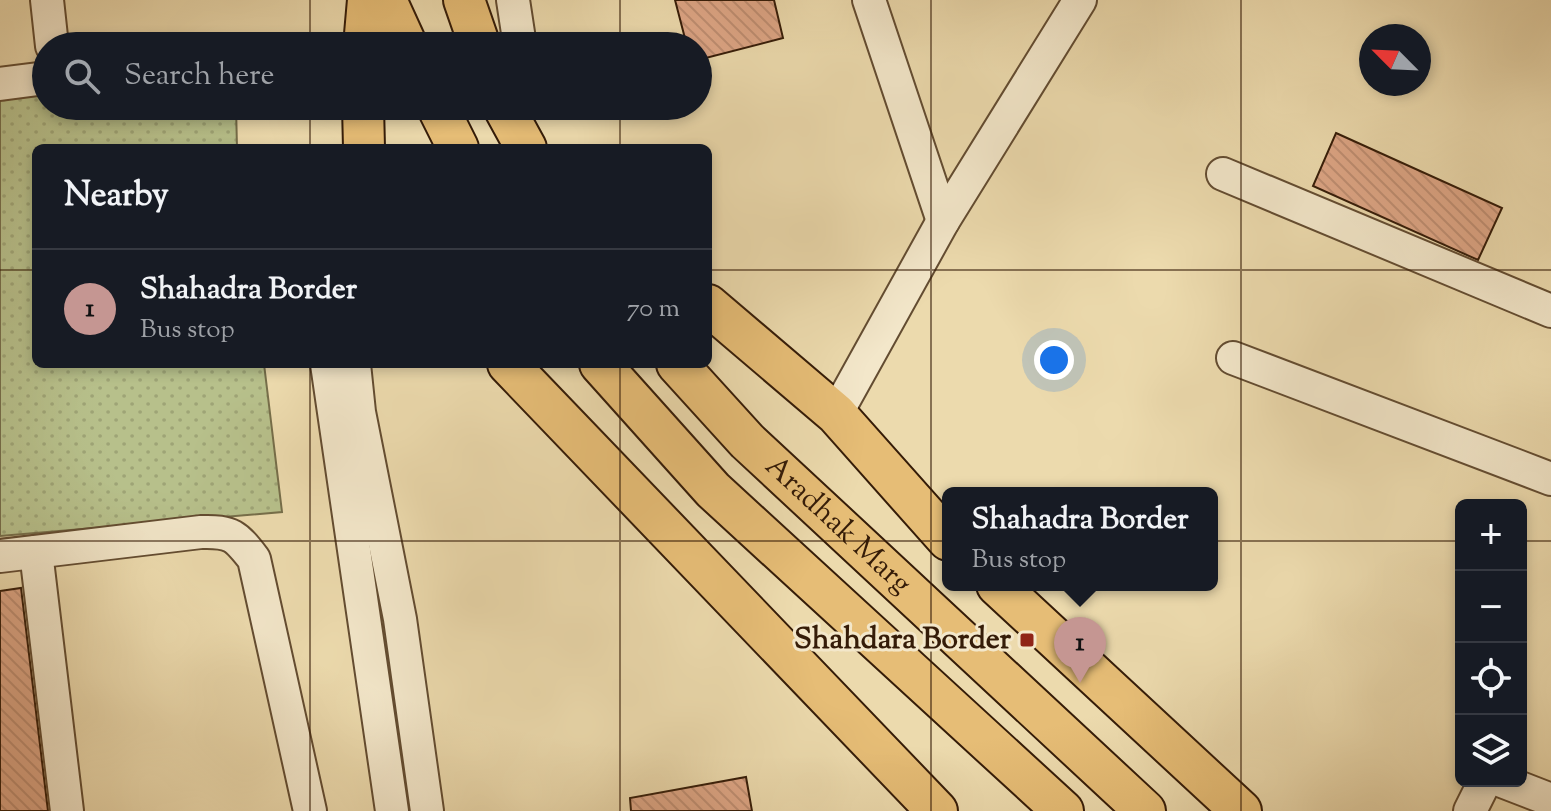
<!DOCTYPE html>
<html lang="en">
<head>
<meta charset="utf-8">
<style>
	body { margin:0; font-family:"Sorts Mill Goudy",serif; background:#242831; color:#f1f3f6 }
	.controls { position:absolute; right:24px; bottom:24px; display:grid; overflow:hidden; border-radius:12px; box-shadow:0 4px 12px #0003 }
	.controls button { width:72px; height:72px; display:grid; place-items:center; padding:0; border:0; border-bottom:2px solid #363941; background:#171b24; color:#f1f3f6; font:40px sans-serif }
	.compass { position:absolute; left:1359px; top:24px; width:72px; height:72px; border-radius:50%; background:#171b24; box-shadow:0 4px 12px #0003; rotate:294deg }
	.you { position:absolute; left:1054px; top:360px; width:28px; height:28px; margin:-20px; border:6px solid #fff; border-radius:50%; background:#1a73e8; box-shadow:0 0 0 12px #1a73e833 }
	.badge { display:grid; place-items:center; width:52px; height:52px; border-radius:50%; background:#c59692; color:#111; font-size:26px; font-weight:700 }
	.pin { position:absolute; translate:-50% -66px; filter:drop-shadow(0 2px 4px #0008) }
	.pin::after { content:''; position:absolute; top:42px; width:28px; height:24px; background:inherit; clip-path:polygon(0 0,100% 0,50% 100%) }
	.popup { position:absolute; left:942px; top:487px; width:276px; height:104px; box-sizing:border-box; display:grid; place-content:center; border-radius:12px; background:#171b24; filter:drop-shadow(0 2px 6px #0005); font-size:26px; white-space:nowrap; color:#9ea1a6 }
	.popup b { font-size:30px; color:#f1f3f6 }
	.popup::after { content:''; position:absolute; left:50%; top:100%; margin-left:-16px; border:16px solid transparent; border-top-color:#171b24 }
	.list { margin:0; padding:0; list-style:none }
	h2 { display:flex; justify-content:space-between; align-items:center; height:104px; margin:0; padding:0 32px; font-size:34px }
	h2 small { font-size:26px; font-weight:400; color:#9ea1a6 }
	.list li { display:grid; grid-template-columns:52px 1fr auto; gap:24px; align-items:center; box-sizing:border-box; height:120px; padding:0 32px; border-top:2px solid #363941 }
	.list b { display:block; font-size:30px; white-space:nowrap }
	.list p { margin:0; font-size:26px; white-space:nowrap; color:#9ea1a6 }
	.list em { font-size:26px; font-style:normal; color:#9ea1a6 }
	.icon { flex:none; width:44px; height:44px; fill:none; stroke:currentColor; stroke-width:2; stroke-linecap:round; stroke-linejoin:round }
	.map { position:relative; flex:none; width:1551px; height:811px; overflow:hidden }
	.search { position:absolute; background:#171b24; box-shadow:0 4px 12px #0003; left:32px; top:32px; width:680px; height:88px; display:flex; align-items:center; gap:20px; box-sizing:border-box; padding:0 28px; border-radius:44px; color:#9ea1a6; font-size:30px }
	.panel { position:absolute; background:#171b24; box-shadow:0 4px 12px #0003; left:32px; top:144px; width:680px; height:224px; border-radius:12px }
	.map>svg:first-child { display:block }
	.green { fill:url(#green-dots); stroke:#766e4a; stroke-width:2 }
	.building { fill:url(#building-back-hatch); stroke:#351c08; stroke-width:2 }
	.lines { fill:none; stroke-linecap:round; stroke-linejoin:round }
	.minor-casing { stroke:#634c31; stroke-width:36 }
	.major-casing { stroke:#351c08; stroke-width:44 }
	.minor { stroke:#f3e7ca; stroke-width:32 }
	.major { stroke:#e6bd76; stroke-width:40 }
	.grid { fill:none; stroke:#351c08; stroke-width:2; stroke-opacity:0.55 }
	.poi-dot { fill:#8f2418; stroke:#f3e7ca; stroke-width:3 }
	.labels { text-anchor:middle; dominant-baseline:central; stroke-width:6; stroke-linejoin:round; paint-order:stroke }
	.street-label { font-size:30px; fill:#351c08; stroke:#f3e7ca }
	.poi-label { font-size:30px; font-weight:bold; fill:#351c08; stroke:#f3e7ca; text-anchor:end }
</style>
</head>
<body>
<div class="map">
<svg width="1551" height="811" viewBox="0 0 1551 811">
	<defs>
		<pattern id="green-dots" width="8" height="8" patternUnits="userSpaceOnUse" patternTransform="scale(2)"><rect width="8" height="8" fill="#b7c08b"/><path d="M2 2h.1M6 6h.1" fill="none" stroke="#9ea476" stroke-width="1.8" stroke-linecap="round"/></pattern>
		<pattern id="building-back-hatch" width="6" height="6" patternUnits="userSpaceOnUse" patternTransform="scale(2)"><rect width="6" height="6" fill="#dea686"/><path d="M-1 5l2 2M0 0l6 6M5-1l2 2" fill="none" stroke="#bf8e72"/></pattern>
	</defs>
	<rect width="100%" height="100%" fill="#ecdaad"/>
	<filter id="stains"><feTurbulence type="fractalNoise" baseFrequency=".0025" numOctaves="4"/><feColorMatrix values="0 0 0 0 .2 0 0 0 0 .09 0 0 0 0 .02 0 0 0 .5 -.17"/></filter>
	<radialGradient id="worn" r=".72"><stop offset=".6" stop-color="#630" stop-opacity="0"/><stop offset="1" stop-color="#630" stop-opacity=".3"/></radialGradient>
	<path class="green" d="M46 88V106H236L237 148H36V364H264L282 512 0 536V94Z"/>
	<g class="building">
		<path d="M675 0H774L783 38 698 60V46H687Z"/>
		<path d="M1336 133 1502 208 1478 260 1313 186Z"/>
		<path d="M21 588 48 811H0V591Z"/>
		<path d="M746 777 752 811H631L630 798Z"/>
	</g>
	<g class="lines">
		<g class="minor-casing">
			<g id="minor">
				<path d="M47 0 52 46"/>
				<path d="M513 0 520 46"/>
				<path d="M869 0 943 221"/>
				<path d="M0 84 46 78"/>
				<path d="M1223 174 1551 311"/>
				<path d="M1233 358 1551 479"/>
				<path d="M327 364 392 811"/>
				<path d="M354 364 359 412 400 619 427 811"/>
				<path d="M836 414 943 221 1080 0"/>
				<path d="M36 552 67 811"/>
				<path d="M0 556 201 532C232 531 236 536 254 559L310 811"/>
				<path d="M1502 781 1551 800"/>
				<path d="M1470 811 1485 781"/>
			</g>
		</g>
		<g class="major-casing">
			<g id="major">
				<path d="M386 0 407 46"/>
				<path d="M464 0 480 46"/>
				<path d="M364 46 368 0"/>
				<path d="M363 106 364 148"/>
				<path d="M437 106 458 148"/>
				<path d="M503 106 526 148"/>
				<path d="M708 305 836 414 948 540"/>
				<path d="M508 364 937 811"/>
				<path d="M600 364 713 490 1063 811"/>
				<path id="s1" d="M677 364 747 441 1145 811"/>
				<path d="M997 585 1241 811"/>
			</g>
		</g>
		<use href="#minor" class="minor"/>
		<use href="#major" class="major"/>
	</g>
	<path class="grid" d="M310 0V46M620 0V46M931 0V811M1241 0V811M310 106V148M620 106V148M0 270H36M708 270H1551M310 364V811M620 364V811M0 541H1461M1521 541H1551"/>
	<rect class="poi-dot" x="1019" y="632" width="16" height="16" rx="4"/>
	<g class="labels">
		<g class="street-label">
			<text stroke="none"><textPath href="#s1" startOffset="228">Aradhak Marg</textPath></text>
		</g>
		<g class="poi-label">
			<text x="1011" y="640">Shahdara Border</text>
		</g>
	</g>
	<rect width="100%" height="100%" filter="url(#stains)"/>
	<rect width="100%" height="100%" fill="url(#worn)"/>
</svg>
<div class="controls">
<button>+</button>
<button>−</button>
<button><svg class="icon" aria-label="locate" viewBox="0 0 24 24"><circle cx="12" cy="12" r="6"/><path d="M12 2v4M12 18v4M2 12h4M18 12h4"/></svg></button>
<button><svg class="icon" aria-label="layers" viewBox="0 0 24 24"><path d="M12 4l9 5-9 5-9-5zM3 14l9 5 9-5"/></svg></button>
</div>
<svg class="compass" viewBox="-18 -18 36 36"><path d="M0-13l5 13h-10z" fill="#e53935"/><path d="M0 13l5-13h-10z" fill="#9ea1a6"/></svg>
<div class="you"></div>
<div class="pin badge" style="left:1080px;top:683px">1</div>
<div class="popup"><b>Shahadra Border</b>Bus stop</div>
<div class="search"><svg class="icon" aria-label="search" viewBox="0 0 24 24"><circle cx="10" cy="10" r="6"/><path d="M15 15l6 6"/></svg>Search here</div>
<section class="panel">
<h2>Nearby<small></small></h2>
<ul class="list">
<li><span class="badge">1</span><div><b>Shahadra Border</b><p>Bus stop</p></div><em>70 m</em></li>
</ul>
</section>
</div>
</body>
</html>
